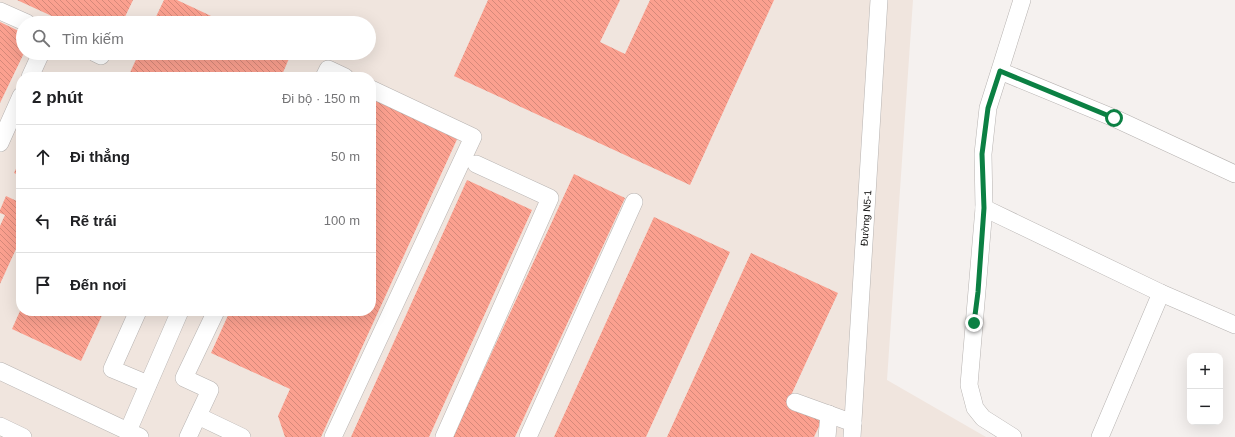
<!DOCTYPE html>
<html lang="vi">
<head>
<meta charset="utf-8">
<style>
	body { margin:0; font-family:Arial,sans-serif; background:#f2f2f2; color:#202124 }
	.controls { position:absolute; right:12px; bottom:12px; display:grid; overflow:hidden; border-radius:8px; box-shadow:0 4px 16px #0002 }
	.controls button { width:36px; height:36px; display:grid; place-items:center; padding:0; border:0; border-bottom:1px solid #e0e0e0; background:#fff; color:#202124; font:20px sans-serif }
	.stop { position:absolute; width:12px; height:12px; margin:-9px; border:3px solid #0b8043; border-radius:50%; background:#fff }
	.stop.end { background:#0b8043; border-color:#fff; box-shadow:0 1px 4px #0008 }
	.list { margin:0; padding:0; list-style:none }
	h2 { display:flex; justify-content:space-between; align-items:center; height:52px; margin:0; padding:0 16px; font-size:17px }
	h2 small { font-size:13px; font-weight:400; color:#757577 }
	.list li { display:grid; grid-template-columns:26px 1fr auto; gap:12px; align-items:center; box-sizing:border-box; height:64px; padding:0 16px; border-top:1px solid #e0e0e0 }
	.list b { display:block; font-size:15px; white-space:nowrap }
	.list em { font-size:13px; font-style:normal; color:#757577 }
	.icon { flex:none; width:22px; height:22px; fill:none; stroke:currentColor; stroke-width:2; stroke-linecap:round; stroke-linejoin:round }
	.map { position:relative; flex:none; width:1235px; height:437px; overflow:hidden }
	.search { position:absolute; background:#fff; box-shadow:0 4px 16px #0002; left:16px; top:16px; width:360px; height:44px; display:flex; align-items:center; gap:10px; box-sizing:border-box; padding:0 14px; border-radius:22px; color:#757577; font-size:15px }
	.panel { position:absolute; background:#fff; box-shadow:0 4px 16px #0002; left:16px; top:72px; width:360px; height:244px; border-radius:16px }
	.map>svg:first-child { display:block }
	.built { fill:#f0e5de; fill-rule:evenodd }
	.building { fill:url(#building-back-hatch) }
	.lines { fill:none; stroke-linecap:round; stroke-linejoin:round }
	.minor-casing { stroke:#b7b3b1; stroke-width:18 }
	.minor { stroke:#fff; stroke-width:17 }
	.route { stroke:#0b8043; stroke-width:5 }
	.labels { text-anchor:middle; dominant-baseline:central; stroke-width:3.5; stroke-linejoin:round; paint-order:stroke }
	.street-label { font-size:10px; fill:#0e0d0c; stroke:#fff }
</style>
</head>
<body>
<div class="map">
<svg width="1235" height="437" viewBox="0 0 1235 437">
	<defs>
		<pattern id="building-back-hatch" width="6" height="6" patternUnits="userSpaceOnUse"><rect width="6" height="6" fill="#fba08f"/><path d="M-1 5l2 2M0 0l6 6M5-1l2 2" fill="none" stroke="#d6897a"/></pattern>
	</defs>
	<rect width="100%" height="100%" fill="#f5f1ef"/>
	<path class="built" d="M0 0H913L887 380 986 437H0ZM23 23H369V53H23ZM21 77H371V311H21Z"/>
	<g class="building">
		<path d="M17 0H133L122 23H67Z"/>
		<path d="M164 0H177L226 23H153Z"/>
		<path d="M488 0H620L600 42 625 54 650 0H774L690 185 454 76Z"/>
		<path d="M0 22 23 33 24 53 0 103Z"/>
		<path d="M139 53H290L291 54 281 77H128Z"/>
		<path d="M371 94 459 135 321 437H285L278 416 290 389 211 353 230 311H371Z"/>
		<path d="M21 158V176L14 173Z"/>
		<path d="M574 174 625 198 515 437H453Z"/>
		<path d="M467 180 532 210 429 437H351Z"/>
		<path d="M6 196 21 203V238L0 284V226L5 215 0 213V210Z"/>
		<path d="M654 217 730 252 646 437H554Z"/>
		<path d="M751 253 838 293 787 404 822 420 814 437H667Z"/>
		<path d="M20 311H104L81 361 12 329Z"/>
	</g>
	<g class="lines">
		<g class="minor-casing">
			<g id="minor">
				<path d="M0 11 27 23"/>
				<path d="M95 53 101 56"/>
				<path d="M1000 71 1114 118 1235 174"/>
				<path d="M30 77 41 53"/>
				<path d="M324 77 328 69 345 77"/>
				<path d="M0 143 21 96"/>
				<path d="M984 208 1161 293 1235 325"/>
				<path d="M138 311 112 369 148 384"/>
				<path d="M0 371 140 437"/>
				<path d="M795 402 853 423"/>
				<path d="M198 416 242 437"/>
				<path d="M0 426 23 437"/>
				<path d="M128 431 180 311"/>
				<path d="M188 437 210 390 184 378 216 311"/>
				<path d="M333 437 473 137 371 89"/>
				<path d="M444 437 550 198 476 164"/>
				<path d="M528 437 634 202"/>
				<path d="M827 437 829 414"/>
				<path d="M852 437 879 0"/>
				<path d="M1013 437 983 418 975 408 969 385 984 208 983 154 988 108 1022 0"/>
				<path d="M1100 437 1161 293"/>
			</g>
		</g>
		<use href="#minor" class="minor"/>
	</g>
	<g class="lines">
		<path class="route" d="M974 323 978 292 984 208 982 154 988 108 1000 71 1114 118"/>
	</g>
	<g class="labels">
		<g class="street-label">
			<text transform="translate(866 218) rotate(-86)">Đường N5-1</text>
		</g>
	</g>
</svg>
<div class="controls">
<button>+</button>
<button>−</button>
</div>
<div class="stop" style="left:1114px;top:118px"></div>
<div class="stop end" style="left:974px;top:323px"></div>
<div class="search"><svg class="icon" aria-label="search" viewBox="0 0 24 24"><circle cx="10" cy="10" r="6"/><path d="M15 15l6 6"/></svg>Tìm kiếm</div>
<section class="panel">
<h2>2 phút<small>Đi bộ · 150 m</small></h2>
<ul class="list">
<li><svg class="icon" aria-label="ahead" viewBox="0 0 24 24"><path d="M12 20V5M6 11l6-6 6 6"/></svg><div><b>Đi thẳng</b></div><em>50 m</em></li>
<li><svg class="icon" aria-label="left" viewBox="0 0 24 24"><path d="M17 20v-9H6M10 6l-5 5 5 5"/></svg><div><b>Rẽ trái</b></div><em>100 m</em></li>
<li><svg class="icon" aria-label="arrive" viewBox="0 0 24 24"><path d="M6 21V4h12l-3 4 3 4H6"/></svg><div><b>Đến nơi</b></div></li>
</ul>
</section>
</div>
</body>
</html>
